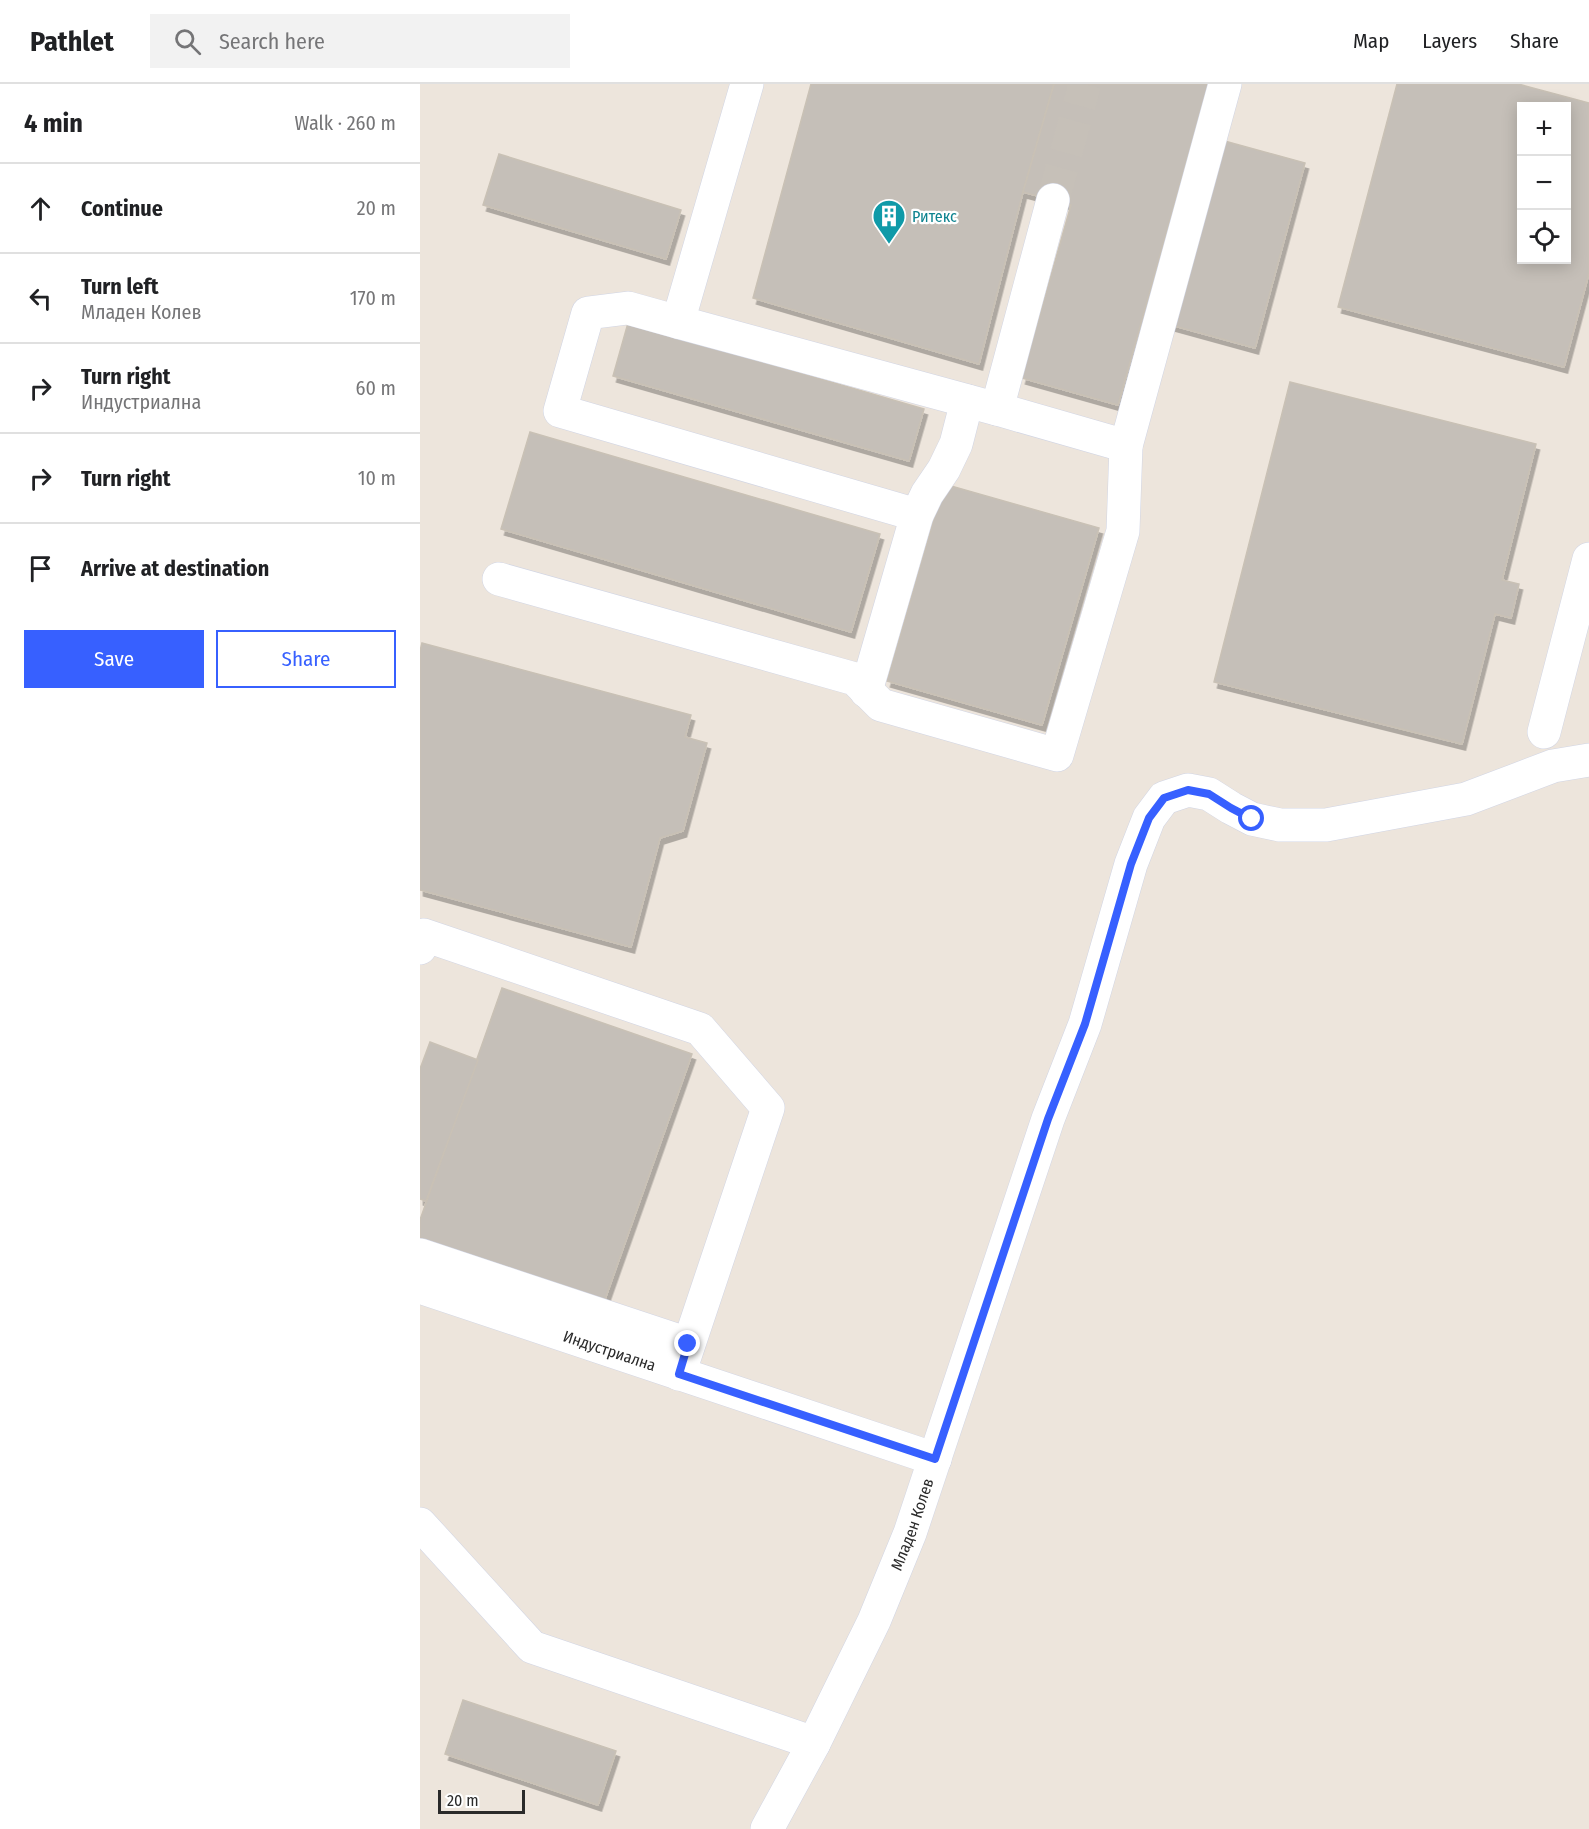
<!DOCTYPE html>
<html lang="en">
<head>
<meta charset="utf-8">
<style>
	body { margin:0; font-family:"Fira Sans Condensed",sans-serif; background:#f2f2f2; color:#202124 }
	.controls { position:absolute; right:18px; top:18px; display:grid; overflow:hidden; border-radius:0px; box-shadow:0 3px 15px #0003 }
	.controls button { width:54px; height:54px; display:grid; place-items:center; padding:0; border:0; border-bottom:2px solid #e0e0e0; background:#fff; color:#202124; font:30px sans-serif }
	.scale { position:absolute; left:18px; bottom:15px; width:87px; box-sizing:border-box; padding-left:6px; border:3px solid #2a2a2a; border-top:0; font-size:16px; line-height:21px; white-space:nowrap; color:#2a2a2a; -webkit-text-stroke:4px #fff; paint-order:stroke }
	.stop { position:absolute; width:18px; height:18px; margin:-14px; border:4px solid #3760ff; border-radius:50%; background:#fff }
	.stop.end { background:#3760ff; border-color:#fff; box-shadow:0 2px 6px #0008 }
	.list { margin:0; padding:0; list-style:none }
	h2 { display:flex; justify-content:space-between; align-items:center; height:78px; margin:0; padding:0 24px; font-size:26px }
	h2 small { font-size:20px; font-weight:400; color:#757577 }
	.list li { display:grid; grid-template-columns:39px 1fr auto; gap:18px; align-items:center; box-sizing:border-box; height:90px; padding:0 24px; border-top:2px solid #e0e0e0 }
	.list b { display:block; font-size:22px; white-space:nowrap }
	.list p { margin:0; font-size:20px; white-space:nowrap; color:#757577 }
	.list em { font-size:20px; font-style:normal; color:#757577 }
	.actions { display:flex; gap:12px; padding:18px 24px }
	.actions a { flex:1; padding:14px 0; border:2px solid #3760ff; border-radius:0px; text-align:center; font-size:21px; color:#3760ff }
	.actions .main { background:#3760ff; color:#fff }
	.icon { flex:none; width:33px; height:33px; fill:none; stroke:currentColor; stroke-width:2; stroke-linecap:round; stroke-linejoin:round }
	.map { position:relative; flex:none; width:1169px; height:1745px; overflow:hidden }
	header { display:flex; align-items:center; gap:36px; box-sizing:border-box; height:84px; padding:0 30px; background:#fff; border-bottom:2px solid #e0e0e0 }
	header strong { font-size:28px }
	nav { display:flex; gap:33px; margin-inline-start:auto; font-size:21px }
	.search { width:420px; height:54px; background:#f2f2f2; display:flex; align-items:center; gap:15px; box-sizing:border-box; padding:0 21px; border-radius:0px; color:#757577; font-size:22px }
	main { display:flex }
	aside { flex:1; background:#fff }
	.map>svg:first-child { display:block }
	.building { fill:#c5bfb8; stroke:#c9c1b5; stroke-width:1.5; fill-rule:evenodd; filter:url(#shadow) }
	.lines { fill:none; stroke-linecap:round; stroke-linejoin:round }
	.minor-tunnel { stroke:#c6c0b8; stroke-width:33; stroke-dasharray:33 16; stroke-linecap:butt }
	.minor-casing { stroke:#d1d5e4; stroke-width:34 }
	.minor { stroke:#fff; stroke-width:33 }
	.route { stroke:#3760ff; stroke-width:8 }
	.labels { text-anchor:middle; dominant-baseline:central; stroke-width:4.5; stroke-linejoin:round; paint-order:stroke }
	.culture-label { font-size:16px; fill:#0d838f; stroke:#fff; text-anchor:start }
	.street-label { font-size:16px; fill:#2a2a2a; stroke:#fff }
</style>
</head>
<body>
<header>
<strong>Pathlet</strong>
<div class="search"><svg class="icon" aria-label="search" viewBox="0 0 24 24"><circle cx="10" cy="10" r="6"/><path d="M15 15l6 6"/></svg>Search here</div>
<nav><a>Map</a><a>Layers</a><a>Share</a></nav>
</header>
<main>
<aside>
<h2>4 min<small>Walk · 260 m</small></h2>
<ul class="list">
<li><svg class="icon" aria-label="ahead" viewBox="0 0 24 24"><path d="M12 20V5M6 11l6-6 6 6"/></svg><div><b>Continue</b></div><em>20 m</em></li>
<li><svg class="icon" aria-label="left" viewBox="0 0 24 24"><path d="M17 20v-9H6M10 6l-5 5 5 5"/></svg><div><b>Turn left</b><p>Младен Колев</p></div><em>170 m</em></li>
<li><svg class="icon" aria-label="right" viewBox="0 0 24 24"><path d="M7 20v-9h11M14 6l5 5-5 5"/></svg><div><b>Turn right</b><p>Индустриална</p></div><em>60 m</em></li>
<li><svg class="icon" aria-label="right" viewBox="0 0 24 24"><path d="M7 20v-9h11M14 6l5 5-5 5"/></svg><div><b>Turn right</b></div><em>10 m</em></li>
<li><svg class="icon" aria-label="arrive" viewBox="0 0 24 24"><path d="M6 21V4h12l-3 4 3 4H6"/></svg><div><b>Arrive at destination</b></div></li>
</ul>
<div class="actions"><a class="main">Save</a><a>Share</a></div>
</aside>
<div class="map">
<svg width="1169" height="1745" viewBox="0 0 1169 1745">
	<defs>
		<filter id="shadow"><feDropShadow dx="3.5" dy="6" stdDeviation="0" flood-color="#0004"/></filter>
	</defs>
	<rect width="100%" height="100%" fill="#ede5dc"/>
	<g class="building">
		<path d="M391 0H634L603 108 559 280 333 214Z"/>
		<path d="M634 0H788L698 321 602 294 651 121 603 108Z"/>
		<path d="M977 0H1098L1169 19V189L1144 283 918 223ZM1102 22H1146V176H1102Z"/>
		<path d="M801 56 885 79 835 264 751 241Z"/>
		<path d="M79 70 261 126 246 175 63 121Z"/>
		<path d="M208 239 504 325 489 377 193 292Z"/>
		<path d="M870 298 1116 360 1082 496 1099 500 1091 534 1075 530 1042 660 794 598Z"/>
		<path d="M110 348 460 450 431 548 81 445Z"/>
		<path d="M524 400 679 444 622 641 467 597Z"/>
		<path d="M2 559 271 631 265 653 287 659 263 747 240 754 211 863 0 806V567Z"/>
		<path d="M82 904 272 970 184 1218 0 1154V1136Z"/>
		<path d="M10 958 58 976 6 1117 0 1115V985Z"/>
		<path d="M43 1616 196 1667 178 1721 25 1670Z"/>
	</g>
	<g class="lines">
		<path class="minor-tunnel" d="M633 116 665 0"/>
		<g class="minor-casing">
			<g id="minor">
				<path d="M327 0 258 238 577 325 633 116"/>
				<path d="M258 238 208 224 168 229 140 327 497 431"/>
				<path d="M577 325 706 362 805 0"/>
				<path d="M79 495 435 595 461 621 637 671 703 447 706 362"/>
				<path d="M446 607 497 431 507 410 524 385 536 360 547 317"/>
				<path d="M1124 648 1169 475"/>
				<path d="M0 864 4 851 280 945 348 1024 259 1290"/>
				<path d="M0 1171 268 1260"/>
				<path id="s1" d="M0 1203 515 1375"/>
				<path d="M0 1440 112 1563 394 1659"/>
				<path id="s2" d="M347 1745 394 1659 454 1537 490 1449 628 1035 665 940 711 780 729 734 744 714 768 706 789 710 811 724 832 735 860 741H906L1046 715 1133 682 1169 676"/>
			</g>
		</g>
		<use href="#minor" class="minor"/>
	</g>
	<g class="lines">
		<path class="route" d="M268 1260 259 1290 515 1375 628 1035 665 940 711 780 729 734 744 714 768 706 789 710 811 724 832 735"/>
	</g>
	<defs>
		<g id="building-pin" transform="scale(1.725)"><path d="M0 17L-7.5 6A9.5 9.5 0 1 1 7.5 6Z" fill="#0f9aa8" stroke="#fff"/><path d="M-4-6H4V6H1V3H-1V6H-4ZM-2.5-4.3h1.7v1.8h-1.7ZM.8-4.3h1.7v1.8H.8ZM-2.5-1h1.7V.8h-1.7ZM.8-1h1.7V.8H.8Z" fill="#fff"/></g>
	</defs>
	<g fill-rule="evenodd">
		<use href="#building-pin" x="469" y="132"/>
	</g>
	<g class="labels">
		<g class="culture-label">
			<text x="492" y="132">Ритекс</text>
		</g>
		<g class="street-label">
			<text stroke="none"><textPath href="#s1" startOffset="200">Индустриална</textPath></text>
			<text stroke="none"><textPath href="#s2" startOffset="338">Младен Колев</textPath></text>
		</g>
	</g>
</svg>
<div class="controls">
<button>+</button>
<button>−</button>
<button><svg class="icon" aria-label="locate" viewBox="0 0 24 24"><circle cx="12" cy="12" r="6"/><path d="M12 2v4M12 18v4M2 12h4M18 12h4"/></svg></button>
</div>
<div class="scale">20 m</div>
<div class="stop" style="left:832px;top:735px"></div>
<div class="stop end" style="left:268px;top:1260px"></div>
</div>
</main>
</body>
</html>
